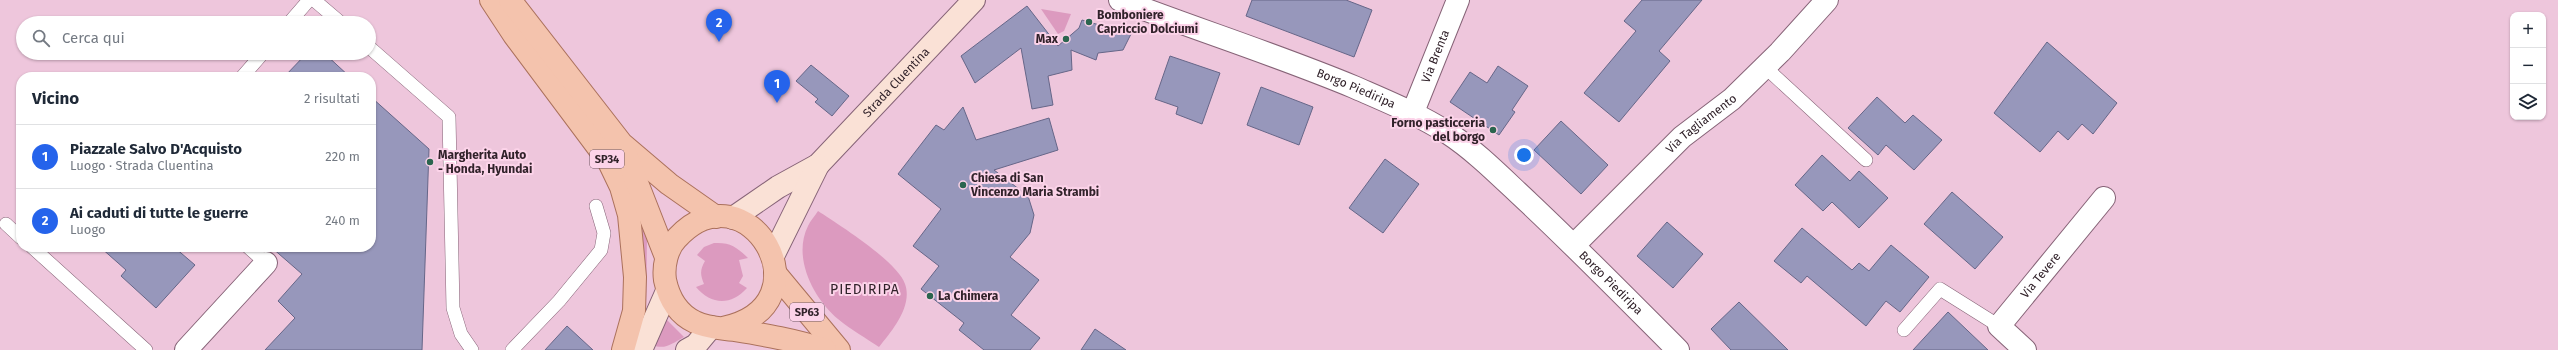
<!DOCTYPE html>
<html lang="it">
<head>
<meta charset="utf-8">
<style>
	body { margin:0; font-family:"Fira Sans",sans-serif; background:#f6f6f7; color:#1f2937 }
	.controls { position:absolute; right:12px; top:12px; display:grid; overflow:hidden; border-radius:8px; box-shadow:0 1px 3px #0004 }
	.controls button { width:36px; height:36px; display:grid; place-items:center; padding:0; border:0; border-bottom:1px solid #e0e1e3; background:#fff; color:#1f2937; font:20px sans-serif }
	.you { position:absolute; left:1524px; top:155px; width:14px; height:14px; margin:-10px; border:3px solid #fff; border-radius:50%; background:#1a73e8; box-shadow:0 0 0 6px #1a73e833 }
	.badge { display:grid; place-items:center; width:26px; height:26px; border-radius:50%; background:#2563eb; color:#fff; font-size:13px; font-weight:700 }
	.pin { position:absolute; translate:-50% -33px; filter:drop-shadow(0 1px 2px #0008) }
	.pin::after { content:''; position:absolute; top:21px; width:14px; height:12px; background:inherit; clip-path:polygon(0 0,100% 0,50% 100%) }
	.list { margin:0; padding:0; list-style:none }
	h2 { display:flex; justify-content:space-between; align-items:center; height:52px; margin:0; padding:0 16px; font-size:17px }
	h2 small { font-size:13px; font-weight:400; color:#747a83 }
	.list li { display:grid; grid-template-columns:26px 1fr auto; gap:12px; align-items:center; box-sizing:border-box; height:64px; padding:0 16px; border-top:1px solid #e0e1e3 }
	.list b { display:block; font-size:15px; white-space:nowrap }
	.list p { margin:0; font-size:13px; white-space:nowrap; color:#747a83 }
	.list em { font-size:13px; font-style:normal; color:#747a83 }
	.icon { flex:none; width:22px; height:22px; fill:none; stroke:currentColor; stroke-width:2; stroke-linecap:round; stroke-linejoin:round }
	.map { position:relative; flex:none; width:2558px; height:350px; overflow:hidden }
	.search { position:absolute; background:#fff; box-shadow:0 1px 3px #0004; left:16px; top:16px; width:360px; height:44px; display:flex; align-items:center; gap:10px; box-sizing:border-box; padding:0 14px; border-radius:22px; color:#747a83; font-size:15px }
	.panel { position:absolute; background:#fff; box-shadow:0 1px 3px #0004; left:16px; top:72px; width:360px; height:180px; border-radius:16px }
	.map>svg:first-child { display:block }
	.green { fill:#dc9abf }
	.building { fill:#9797bb; stroke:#668 }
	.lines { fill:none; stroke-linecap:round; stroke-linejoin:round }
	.lane-casing { stroke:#866377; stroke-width:14 }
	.street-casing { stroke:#866377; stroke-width:24 }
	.secondary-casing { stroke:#866377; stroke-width:24 }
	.primary-casing { stroke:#ab715c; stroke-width:24 }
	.lane { stroke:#fff; stroke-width:13 }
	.street { stroke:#fff; stroke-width:22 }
	.secondary { stroke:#fae1d6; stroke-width:22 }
	.primary { stroke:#f4c3ad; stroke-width:22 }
	.poi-dot { fill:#2b654e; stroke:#fcd3e9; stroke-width:1.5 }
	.labels { text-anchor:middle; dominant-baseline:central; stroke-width:4; stroke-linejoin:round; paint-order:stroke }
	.shield { fill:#fcd3e9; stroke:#6e5763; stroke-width:1 }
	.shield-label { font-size:11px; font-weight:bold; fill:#31222a }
	.poi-label { font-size:12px; font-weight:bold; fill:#31222a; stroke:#fcd3e9; text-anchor:start }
	.street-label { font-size:12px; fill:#31222a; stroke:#fcd3e9 }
	.quarter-label { font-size:14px; letter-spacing:1px; fill:#31222a; stroke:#fcd3e9 }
</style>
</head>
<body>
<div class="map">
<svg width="2558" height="350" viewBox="0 0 2558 350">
	<rect width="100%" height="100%" fill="#eec6dc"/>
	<g class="green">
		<path d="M1041 9 1071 14 1064 31 1058 34Z"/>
		<path d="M818 211C838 224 898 262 905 284 913 306 892 331 879 347 866 338 851 330 838 319 814 299 792 258 808 226 810 221 815 216 818 211Z"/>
		<path d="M644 215 647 237 646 321 640 307 635 218Z"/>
		<path d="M714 243C730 242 737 247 748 258L739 260 743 276 739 283 747 288C731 306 711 305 696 287L704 284C700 274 700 270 705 261L697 255 704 247Z"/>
		<path d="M665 318 684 337C671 344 666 350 652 345Z"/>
	</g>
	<g class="building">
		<path d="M1252 0H1346L1372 10 1354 57 1246 16Z"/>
		<path d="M1642 0H1702L1659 51 1670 61 1619 122 1584 93 1636 31 1624 21Z"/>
		<path d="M1027 6 1058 46 1079 28 1082 20 1131 34 1123 50 1098 53 1096 60 1071 50 1072 70 1048 76 1053 105 1032 109 1021 48 975 83 961 56Z"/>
		<path d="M2047 42 2117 103 2093 134 2082 124 2068 140 2058 131 2040 152 1994 113Z"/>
		<path d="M307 53H324L350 77H284Z"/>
		<path d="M1170 56 1220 73 1202 124 1176 114 1178 107 1155 99Z"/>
		<path d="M811 65 849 96 832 116 815 102 818 99 796 81Z"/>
		<path d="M1498 66 1528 86 1512 110 1515 112 1499 135 1450 102 1470 72 1487 83Z"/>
		<path d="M1261 87 1313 107 1299 145 1247 125Z"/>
		<path d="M371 97 429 149 422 350H265L295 318 278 301 302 274 271 247H371Z"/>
		<path d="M1877 97 1905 123 1913 115 1942 140 1914 170 1886 145 1878 155 1848 128Z"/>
		<path d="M963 107 976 140 1049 118 1058 150 994 170 1028 196 1034 215 1030 233 1010 257 1039 280 1011 315 1040 338 1030 350H984L959 330 964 323 921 289 939 266 913 246 941 209 898 174 936 125 944 130Z"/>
		<path d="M1561 121 1608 165 1581 194 1534 150Z"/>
		<path d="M1822 155 1850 181 1859 171 1888 198 1859 228 1832 202 1823 211 1795 185Z"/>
		<path d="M1385 159 1419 184 1383 233 1349 208Z"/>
		<path d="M1952 192 2003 237 1975 269 1924 224Z"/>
		<path d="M1667 222 1703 254 1673 288 1637 256Z"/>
		<path d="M1802 228 1852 270 1859 263 1869 271 1891 245 1929 277 1900 312 1886 301 1866 326 1807 276 1801 283 1774 261Z"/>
		<path d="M100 247H174L195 265 156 308 121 276 126 270Z"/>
		<path d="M1739 302 1788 350H1731L1711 329Z"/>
		<path d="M1948 312 1988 350H1913Z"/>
		<path d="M567 326 593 350H545Z"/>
		<path d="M1095 329 1126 350H1081Z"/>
	</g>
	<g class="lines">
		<g class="lane-casing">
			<g id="lane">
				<path d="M314 0 341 23"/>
				<path d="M289 23 309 0"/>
				<path d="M369 47 449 117 453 308 461 334 472 350"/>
				<path d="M1765 67 1866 160"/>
				<path d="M242 77 263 53"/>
				<path d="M6 224 21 238"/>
				<path d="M32 247 146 350"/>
				<path d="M248 247 266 263"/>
				<path d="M1904 330 1940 289 1999 326"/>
				<path d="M512 350 559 301 601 250 604 233 596 206"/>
			</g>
		</g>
		<g class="street-casing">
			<g id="street">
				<path id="s1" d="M1120 0C1198 30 1277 55 1354 87 1386 101 1418 114 1448 133 1477 152 1503 179 1529 203 1580 251 1629 301 1678 350"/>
				<path id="s2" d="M1413 112 1458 0"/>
				<path id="s3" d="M1574 245 1682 137 1732 99 1780 52 1827 0"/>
				<path d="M186 350 266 263"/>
				<path id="s4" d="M2025 350 1999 326 2104 198"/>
			</g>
		</g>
		<g class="secondary-casing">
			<g id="secondary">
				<path id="s5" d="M733 218 778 187 818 165 974 0"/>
				<path d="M773 256 818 165"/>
				<path d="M641 350 667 291"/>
				<path d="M687 350 696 345 711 327"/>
			</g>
		</g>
		<g class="primary-casing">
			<g id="primary">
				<path d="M491 0 514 35 609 162 621 187 629 215 635 277 634 311 623 350"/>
				<path d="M510 0 622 144 669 184 716 217"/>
				<path d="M623 147 666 257"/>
				<path d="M775 273 839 350"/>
				<path d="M723 328C832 305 747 162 677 238 667 248 663 266 665 280 669 299 678 314 695 322 707 328 721 328 734 330 765 335 795 340 825 350"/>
			</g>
		</g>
		<use href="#lane" class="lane"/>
		<use href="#street" class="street"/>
		<use href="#secondary" class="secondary"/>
		<use href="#primary" class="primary"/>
	</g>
	<g class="poi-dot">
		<circle cx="1089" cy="22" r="4"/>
		<circle cx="1066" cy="39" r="4"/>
		<circle cx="1493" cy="130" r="4"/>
		<circle cx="430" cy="162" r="4"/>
		<circle cx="963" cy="185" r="4"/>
		<circle cx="930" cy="296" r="4"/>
	</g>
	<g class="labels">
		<g class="shield">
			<rect x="590" y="150" width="34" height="18" rx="3"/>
			<rect x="790" y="303" width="34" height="18" rx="3"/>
		</g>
		<g class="shield-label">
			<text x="607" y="159">SP34</text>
			<text x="807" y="312">SP63</text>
		</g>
		<g class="poi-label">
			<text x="1097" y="15">Bomboniere<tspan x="1097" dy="14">Capriccio Dolciumi</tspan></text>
			<text x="1058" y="39" text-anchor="end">Max</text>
			<text x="1485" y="123" text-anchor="end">Forno pasticceria<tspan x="1485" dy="14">del borgo</tspan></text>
			<text x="438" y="155">Margherita Auto<tspan x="438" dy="14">- Honda, Hyundai</tspan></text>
			<text x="971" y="178">Chiesa di San<tspan x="971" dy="14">Vincenzo Maria Strambi</tspan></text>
			<text x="938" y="296">La Chimera</text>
		</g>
		<g class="street-label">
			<text stroke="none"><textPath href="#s2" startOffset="60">Via Brenta</textPath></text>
			<text stroke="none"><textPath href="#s5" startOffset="214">Strada Cluentina</textPath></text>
			<text stroke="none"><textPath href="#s1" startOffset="252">Borgo Piediripa</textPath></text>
			<text stroke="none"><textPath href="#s3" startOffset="176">Via Tagliamento</textPath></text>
			<text stroke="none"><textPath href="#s4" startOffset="101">Via Tevere</textPath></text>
			<text stroke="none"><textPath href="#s1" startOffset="576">Borgo Piediripa</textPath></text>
		</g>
		<g class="quarter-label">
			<text x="865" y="289">PIEDIRIPA</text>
		</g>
	</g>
</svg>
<div class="controls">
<button>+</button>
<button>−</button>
<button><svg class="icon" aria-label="layers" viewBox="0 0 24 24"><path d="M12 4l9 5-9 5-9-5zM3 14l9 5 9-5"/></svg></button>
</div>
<div class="you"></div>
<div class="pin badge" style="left:777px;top:103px">1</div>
<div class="pin badge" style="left:719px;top:42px">2</div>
<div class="search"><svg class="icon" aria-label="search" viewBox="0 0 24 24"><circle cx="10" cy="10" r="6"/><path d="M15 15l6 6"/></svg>Cerca qui</div>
<section class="panel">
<h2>Vicino<small>2 risultati</small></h2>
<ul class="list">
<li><span class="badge">1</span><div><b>Piazzale Salvo D'Acquisto</b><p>Luogo · Strada Cluentina</p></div><em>220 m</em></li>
<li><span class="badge">2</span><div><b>Ai caduti di tutte le guerre</b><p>Luogo</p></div><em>240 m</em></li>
</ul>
</section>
</div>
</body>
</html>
